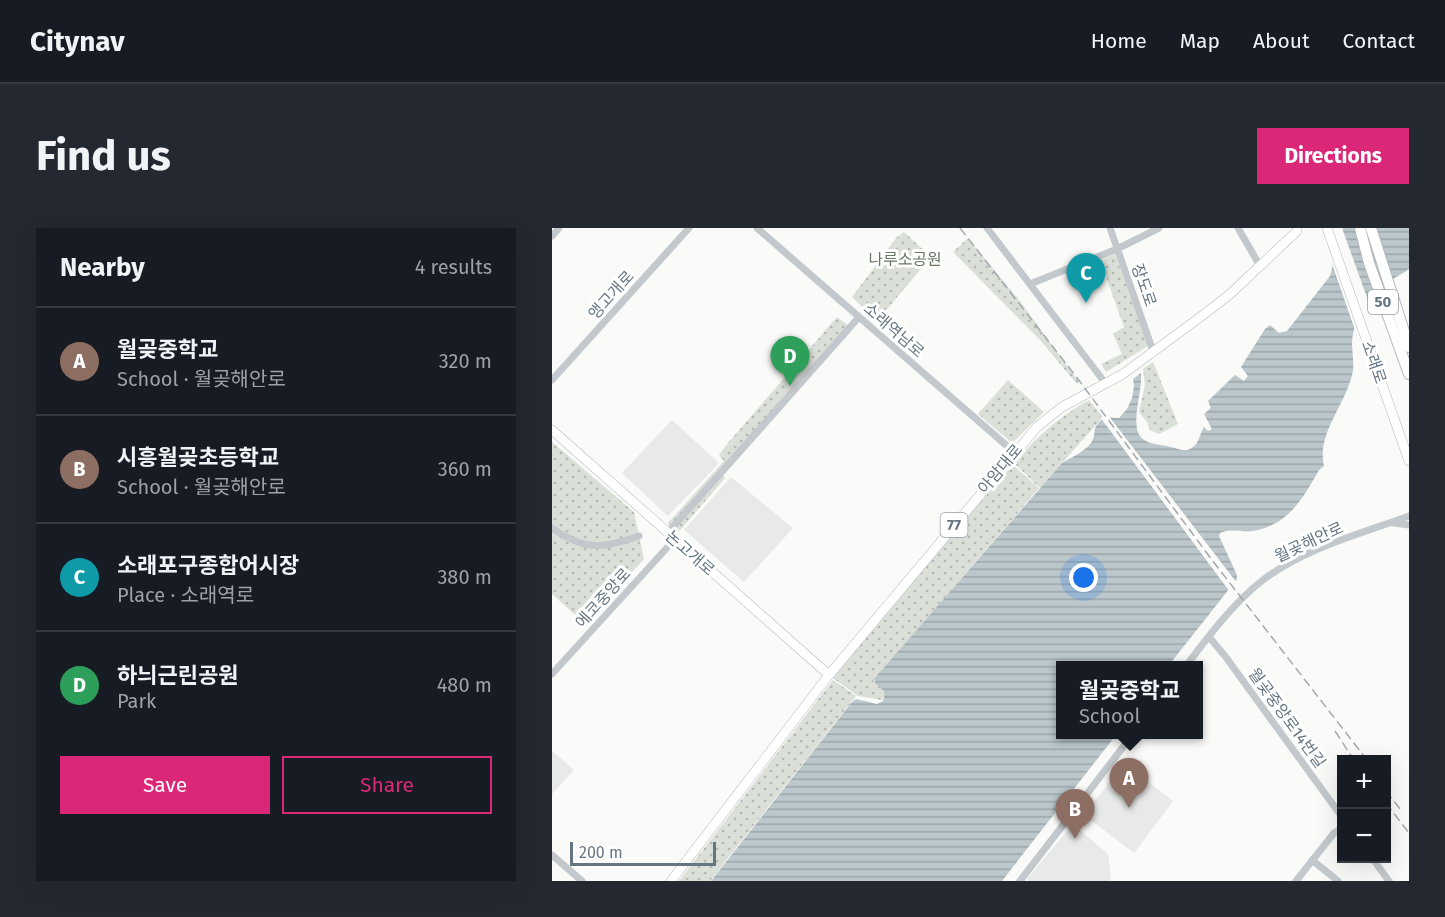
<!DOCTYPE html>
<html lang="en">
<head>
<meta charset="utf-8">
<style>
	body { margin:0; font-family:"Fira Sans","Noto Sans KR",sans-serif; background:#242831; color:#f1f3f6 }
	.controls { position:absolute; right:18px; bottom:18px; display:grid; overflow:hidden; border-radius:0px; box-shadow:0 6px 24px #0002 }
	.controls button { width:54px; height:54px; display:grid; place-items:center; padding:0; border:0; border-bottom:2px solid #363941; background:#171b24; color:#f1f3f6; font:30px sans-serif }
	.scale { position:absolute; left:18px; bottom:15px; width:146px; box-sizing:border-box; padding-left:6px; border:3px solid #657683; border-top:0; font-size:16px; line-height:21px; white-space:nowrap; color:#657683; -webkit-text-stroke:4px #fff; paint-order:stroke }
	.you { position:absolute; left:532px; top:350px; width:21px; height:21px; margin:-15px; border:4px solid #fff; border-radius:50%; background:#1a73e8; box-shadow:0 0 0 9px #1a73e833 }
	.badge { display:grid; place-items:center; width:39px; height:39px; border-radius:50%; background:#db2777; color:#fff; font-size:20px; font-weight:700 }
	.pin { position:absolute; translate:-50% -50px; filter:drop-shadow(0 2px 3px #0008) }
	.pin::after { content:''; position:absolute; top:32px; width:21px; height:18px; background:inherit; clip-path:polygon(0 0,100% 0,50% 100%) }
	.popup { position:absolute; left:504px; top:433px; width:147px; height:78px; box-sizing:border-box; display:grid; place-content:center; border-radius:0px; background:#171b24; filter:drop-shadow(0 2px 4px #0005); font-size:20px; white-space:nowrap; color:#9ea1a6 }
	.popup b { font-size:22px; color:#f1f3f6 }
	.popup::after { content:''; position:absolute; left:50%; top:100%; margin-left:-12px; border:12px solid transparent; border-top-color:#171b24 }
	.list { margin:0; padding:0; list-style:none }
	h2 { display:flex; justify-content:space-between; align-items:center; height:78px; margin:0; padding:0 24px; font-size:26px }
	h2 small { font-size:20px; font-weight:400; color:#9ea1a6 }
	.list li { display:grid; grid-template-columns:39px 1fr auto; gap:18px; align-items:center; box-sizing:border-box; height:108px; padding:0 24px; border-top:2px solid #363941 }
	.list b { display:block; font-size:22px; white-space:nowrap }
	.list p { margin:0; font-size:20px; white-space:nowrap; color:#9ea1a6 }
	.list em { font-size:20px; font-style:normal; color:#9ea1a6 }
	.actions { display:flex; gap:12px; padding:18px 24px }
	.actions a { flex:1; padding:14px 0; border:2px solid #db2777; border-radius:0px; text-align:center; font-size:21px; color:#db2777 }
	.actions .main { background:#db2777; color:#fff }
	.map { position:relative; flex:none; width:857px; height:653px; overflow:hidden; border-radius:0px }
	header { display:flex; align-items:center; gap:36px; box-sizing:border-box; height:84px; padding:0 30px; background:#171b24; border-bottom:2px solid #363941 }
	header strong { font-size:28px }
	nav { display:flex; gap:33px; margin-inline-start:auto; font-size:21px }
	.intro { display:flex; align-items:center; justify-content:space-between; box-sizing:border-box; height:144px; padding:0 36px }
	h1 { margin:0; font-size:42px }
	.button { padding:15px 27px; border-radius:0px; background:#db2777; color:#fff; font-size:21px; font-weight:700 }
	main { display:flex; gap:36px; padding:0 36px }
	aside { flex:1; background:#171b24; border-radius:0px; box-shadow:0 6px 24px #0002 }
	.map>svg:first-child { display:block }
	.built { fill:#e8e9e9 }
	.park { fill:url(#park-dots) }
	.water { fill:url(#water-rules) }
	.pier { fill:#fafaf8 }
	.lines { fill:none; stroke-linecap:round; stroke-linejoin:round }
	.major-casing { stroke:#b5babe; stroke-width:10 }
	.highway-casing { stroke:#b4b9bd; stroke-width:12 }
	.minor { stroke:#c3c8cc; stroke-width:7 }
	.major { stroke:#fff; stroke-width:9 }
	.highway { stroke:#fff; stroke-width:10 }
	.rail { stroke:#a2aab0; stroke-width:1.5; stroke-dasharray:9 4.5; stroke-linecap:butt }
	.labels { text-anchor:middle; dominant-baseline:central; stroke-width:6; stroke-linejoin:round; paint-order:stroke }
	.shield { fill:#fff; stroke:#939fa8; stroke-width:1.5 }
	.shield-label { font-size:15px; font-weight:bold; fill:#657683 }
	.park-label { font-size:16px; fill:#687a64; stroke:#fff }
	.street-label { font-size:16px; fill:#657683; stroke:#fff }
</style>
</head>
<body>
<header>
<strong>Citynav</strong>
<nav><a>Home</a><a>Map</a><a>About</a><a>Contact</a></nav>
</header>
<div class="intro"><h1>Find us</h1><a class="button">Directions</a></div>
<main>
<aside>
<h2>Nearby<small>4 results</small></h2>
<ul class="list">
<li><span class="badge" style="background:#8d6e63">A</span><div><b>월곶중학교</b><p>School · 월곶해안로</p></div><em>320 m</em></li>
<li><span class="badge" style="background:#8d6e63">B</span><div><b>시흥월곶초등학교</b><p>School · 월곶해안로</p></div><em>360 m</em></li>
<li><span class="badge" style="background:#0f9aa8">C</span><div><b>소래포구종합어시장</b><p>Place · 소래역로</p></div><em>380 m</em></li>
<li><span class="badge" style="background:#2e9e5b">D</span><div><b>하늬근린공원</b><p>Park</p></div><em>480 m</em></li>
</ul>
<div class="actions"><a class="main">Save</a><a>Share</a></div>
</aside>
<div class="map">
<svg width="857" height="653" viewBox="0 0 857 653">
	<defs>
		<pattern id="park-dots" width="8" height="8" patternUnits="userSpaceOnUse" patternTransform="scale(1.5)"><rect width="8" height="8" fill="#dadfd7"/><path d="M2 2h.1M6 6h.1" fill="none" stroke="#b4b9b4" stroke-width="1.8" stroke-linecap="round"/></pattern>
		<pattern id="water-rules" width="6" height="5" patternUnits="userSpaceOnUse" patternTransform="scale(1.5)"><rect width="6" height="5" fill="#bbc7cb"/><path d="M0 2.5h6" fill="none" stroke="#9ca6aa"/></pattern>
	</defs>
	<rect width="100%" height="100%" fill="#fafaf8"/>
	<g class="built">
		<path d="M120 192 167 235 116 288 70 245Z"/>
		<path d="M179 249 241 300 192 354 132 302Z"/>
		<path d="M0 523 22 542 0 566Z"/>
		<path d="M572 535 621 573 582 625 532 587Z"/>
		<path d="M521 596 556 626 559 651 558 653H477L475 651Z"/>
	</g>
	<g class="park">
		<path d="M352 4 379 29 325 93 300 69 345 9Z"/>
		<path d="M416 10 470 76 527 154 525 156 488 112 401 24Z"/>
		<path d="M563 26 596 118 554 144 549 136 570 126 561 106 572 99 548 32Z"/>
		<path d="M285 89 301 101 176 242 171 247 173 250 125 306 116 295 172 233 167 227 176 215Z"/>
		<path d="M601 134 626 196 607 206 598 202 595 194 587 184 593 157 591 141Z"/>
		<path d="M456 152 492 184 460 215 426 186Z"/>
		<path d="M537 172 551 189 488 260 462 235C483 210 508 188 537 172Z"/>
		<path d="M0 214 82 284 92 331 33 396 0 366Z"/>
		<path d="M461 237 487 260 321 453 333 464 330 472 306 468 281 450 410 295Z"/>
		<path d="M281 452 304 468 158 653H127Z"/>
	</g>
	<path class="water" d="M792 0H857V41C844 50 825 59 816 72 808 82 800 102 800 115 800 124 802 133 801 143 795 175 764 206 772 238L767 242C751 270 736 298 700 303 689 304 678 300 668 305L667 308 685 347V351L617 437 508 438V506L564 507 450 653H159L300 474 304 471 325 476 331 473 333 464 323 455 322 451 510 235C520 229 532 224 539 215 546 205 537 201 553 189L567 190 575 181 580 170 582 157 581 151 589 145C590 164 582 182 585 201 588 217 607 216 619 219 627 221 634 225 641 219 647 215 648 205 652 199L656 203 660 201 652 186 659 180 656 173 683 147 692 153 696 148 689 139 713 101 718 97 727 105 735 103 778 48 780 41 782 7Z"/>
	<g class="pier">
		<path d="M783 0H790L817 75 804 105 778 30 779 6Z"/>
		<path d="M556 187 685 355 678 364 548 189Z"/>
	</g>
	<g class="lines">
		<g class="major-casing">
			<g id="major">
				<path d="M775 0 857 233"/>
				<path d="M0 202 277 447"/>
				<path d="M119 653 277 447 485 199 510 179 571 146 651 87 677 67 745 3"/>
			</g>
		</g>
		<g class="highway-casing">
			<g id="highway">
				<path d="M808 0 817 35 857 146"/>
				<path d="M819 0 857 119"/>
			</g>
		</g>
		<g class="minor">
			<path d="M205 0 462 224"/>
			<path d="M435 0 554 156"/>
			<path d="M558 0 601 123"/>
			<path d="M686 0 708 38"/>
			<path d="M0 8 7 0"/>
			<path d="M478 56 565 21 607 0"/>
			<path d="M0 152 137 0"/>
			<path d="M842 295 857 297"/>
			<path d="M0 300C33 323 51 321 87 308"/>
			<path d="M119 301 307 89"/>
			<path d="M657 409 673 428 790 589"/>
			<path d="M634 438C655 410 683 373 711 352 753 320 808 306 857 288"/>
			<path d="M0 446 123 311"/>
			<path d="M0 627 30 653"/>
			<path d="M820 630 837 653"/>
			<path d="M760 632 786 653"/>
			<path d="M468 653 581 506"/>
			<path d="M744 653 782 605 790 600"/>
		</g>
		<use href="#major" class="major"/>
		<use href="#highway" class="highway"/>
		<g class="rail">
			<path d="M408 0 526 151 660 332 815 532"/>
			<path d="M783 503 802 532"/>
			<path d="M834 563 848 581"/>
			<path d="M834 575 857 605"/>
		</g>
	</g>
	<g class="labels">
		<g class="shield">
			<rect x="816" y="62" width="30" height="24" rx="4.5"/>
			<rect x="388.5" y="285" width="27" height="24" rx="4.5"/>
		</g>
		<g class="shield-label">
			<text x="831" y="74">50</text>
			<text x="402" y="297">77</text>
		</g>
		<g class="park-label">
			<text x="353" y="31">나루소공원</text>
		</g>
		<g class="street-label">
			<text transform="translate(592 57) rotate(71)">장도로</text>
			<text transform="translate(59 67) rotate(-48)">앵고개로</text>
			<text transform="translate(342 102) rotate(41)">소래역남로</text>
			<text transform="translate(822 134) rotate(71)">소래로</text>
			<text transform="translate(448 241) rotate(-50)">아암대로</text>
			<text transform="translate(757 314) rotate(-25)">월곶해안로</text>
			<text transform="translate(138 325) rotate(41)">논고개로</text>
			<text transform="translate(51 370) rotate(-48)">에코중앙로</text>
			<text transform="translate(735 490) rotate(54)">월곶중앙로14번길</text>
		</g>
	</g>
</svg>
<div class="controls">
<button>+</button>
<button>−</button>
</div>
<div class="scale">200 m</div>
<div class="you"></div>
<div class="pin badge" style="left:577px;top:580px;background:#8d6e63">A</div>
<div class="popup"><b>월곶중학교</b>School</div>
<div class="pin badge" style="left:523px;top:611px;background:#8d6e63">B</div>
<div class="pin badge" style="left:534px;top:75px;background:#0f9aa8">C</div>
<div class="pin badge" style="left:238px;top:158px;background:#2e9e5b">D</div>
</div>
</main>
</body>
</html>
